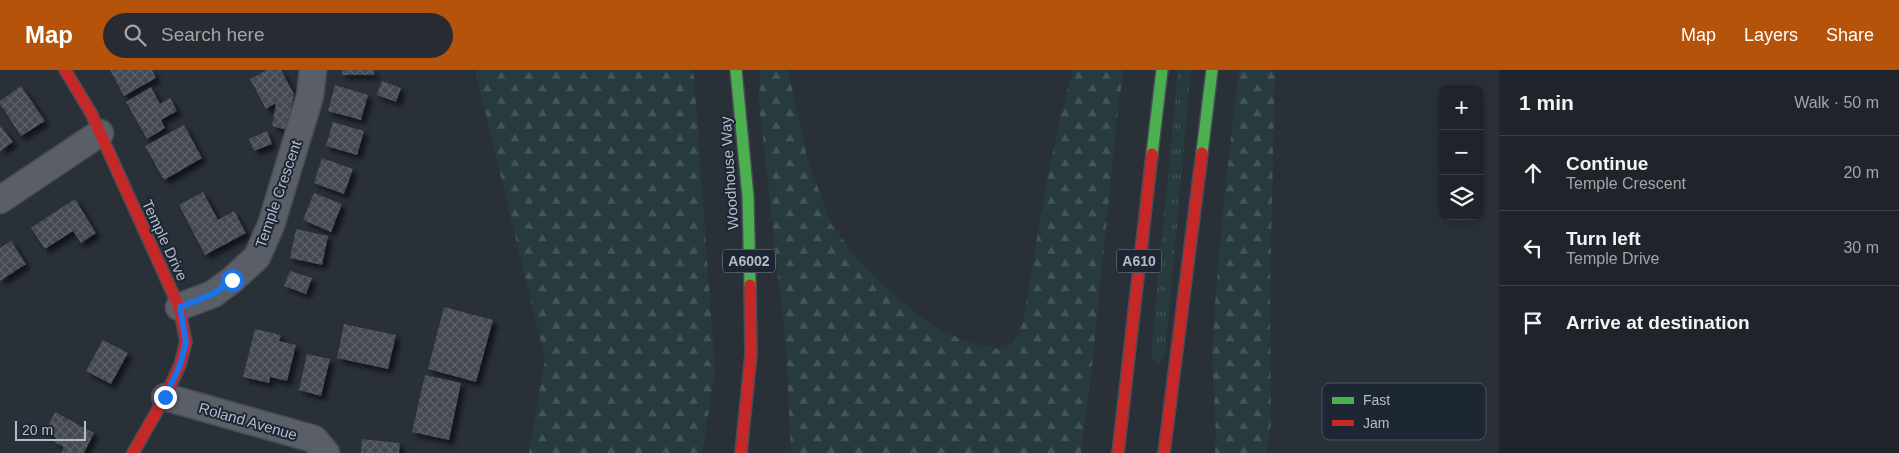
<!DOCTYPE html>
<html lang="en">
<head>
<meta charset="utf-8">
<style>
	body { margin:0; font-family:Arial,sans-serif; background:#282c32; color:#f1f3f6 }
	.controls { position:absolute; right:15px; top:15px; display:grid; overflow:hidden; border-radius:10px; box-shadow:0 2px 8px #0003 }
	.controls button { width:45px; height:45px; display:grid; place-items:center; padding:0; border:0; border-bottom:1px solid #3d4147; background:#20242a; color:#f1f3f6; font:25px sans-serif }
	.scale { position:absolute; left:15px; bottom:12px; width:71px; box-sizing:border-box; padding-left:5px; border:2px solid #b4bcc9; border-top:0; font-size:14px; line-height:18px; white-space:nowrap; color:#b4bcc9; -webkit-text-stroke:4px #1d2633; paint-order:stroke }
	.stop { position:absolute; width:15px; height:15px; margin:-11px; border:4px solid #1a73e8; border-radius:50%; background:#fff }
	.stop.end { background:#1a73e8; border-color:#fff; box-shadow:0 1px 5px #0008 }
	.list { margin:0; padding:0; list-style:none }
	h2 { display:flex; justify-content:space-between; align-items:center; height:65px; margin:0; padding:0 20px; font-size:21px }
	h2 small { font-size:16px; font-weight:400; color:#a2a4a8 }
	.list li { display:grid; grid-template-columns:32px 1fr auto; gap:15px; align-items:center; box-sizing:border-box; height:75px; padding:0 20px; border-top:1px solid #3d4147 }
	.list b { display:block; font-size:19px; white-space:nowrap }
	.list p { margin:0; font-size:16px; white-space:nowrap; color:#a2a4a8 }
	.list em { font-size:16px; font-style:normal; color:#a2a4a8 }
	.icon { flex:none; width:28px; height:28px; fill:none; stroke:currentColor; stroke-width:2; stroke-linecap:round; stroke-linejoin:round }
	.map { position:relative; flex:none; width:1499px; height:383px; overflow:hidden }
	header { display:flex; align-items:center; gap:30px; box-sizing:border-box; height:70px; padding:0 25px; background:#b45309; color:#fff }
	header strong { font-size:24px }
	nav { display:flex; gap:28px; margin-inline-start:auto; font-size:18px }
	.search { width:350px; height:45px; background:#282c32; display:flex; align-items:center; gap:12px; box-sizing:border-box; padding:0 18px; border-radius:28px; color:#a2a4a8; font-size:19px }
	main { display:flex }
	aside { flex:1; background:#20242a }
	.map>svg:first-child { display:block }
	.grass { fill:url(#grass-tufts) }
	.forest { fill:url(#forest-firs) }
	.building { fill:url(#building-cross-hatch); filter:url(#shadow) }
	.lines { fill:none; stroke-linecap:round; stroke-linejoin:round }
	.street-casing { stroke:#484c53; stroke-width:29 }
	.fast-casing { stroke:#484c53; stroke-width:14 }
	.jam-casing { stroke:#484c53; stroke-width:14 }
	.street { stroke:#5a5e66; stroke-width:26 }
	.fast { stroke:#4caf50; stroke-width:11 }
	.jam { stroke:#c62828; stroke-width:11 }
	.route { stroke:#1a73e8; stroke-width:6 }
	.labels { text-anchor:middle; dominant-baseline:central; stroke-width:4; stroke-linejoin:round; paint-order:stroke }
	.shield { fill:#1d2633; stroke:#878f9c; stroke-width:1 }
	.shield-label { font-size:14px; font-weight:bold; fill:#b4bcc9 }
	.street-label { font-size:15px; fill:#b4bcc9; stroke:#1d2633 }
	.key { fill:#1d2633; stroke:#4a5360; stroke-width:1 }
	.key-label { font-size:14px; fill:#b4bcc9 }
</style>
</head>
<body>
<header>
<strong>Map</strong>
<div class="search"><svg class="icon" aria-label="search" viewBox="0 0 24 24"><circle cx="10" cy="10" r="6"/><path d="M15 15l6 6"/></svg>Search here</div>
<nav><a>Map</a><a>Layers</a><a>Share</a></nav>
</header>
<main>
<div class="map">
<svg width="1499" height="383" viewBox="0 0 1499 383">
	<defs>
		<pattern id="grass-tufts" width="24" height="20" patternUnits="userSpaceOnUse" patternTransform="scale(1.25)"><rect width="24" height="20" fill="#273a3e"/><path d="M3 7l-1-3M5 7V3M7 7l1-3M15 17l-1-3M17 17v-4M19 17l1-3" fill="none" stroke="#445559"/></pattern>
		<pattern id="forest-firs" width="22" height="20" patternUnits="userSpaceOnUse" patternTransform="scale(1.25)"><rect width="22" height="20" fill="#273a3e"/><path d="M5 1l3.5 6h-7zM16 11l3.5 6h-7z" fill="#445559"/></pattern>
		<pattern id="building-cross-hatch" width="8" height="8" patternUnits="userSpaceOnUse" patternTransform="scale(1.25)"><rect width="8" height="8" fill="#444950"/><path d="M0 0l8 8M0 8l8-8" fill="none" stroke="#5d6168"/></pattern>
		<filter id="shadow"><feDropShadow dx="4.5" dy="4.5" stdDeviation="2.5" flood-color="#0009"/></filter>
	</defs>
	<rect width="100%" height="100%" fill="#2a3038"/>
	<path class="grass" d="M1178 0H1191L1165 286 1158 294 1152 289V272Z"/>
	<g class="forest">
		<path d="M475 0H692L694 7 715 302 702 383H529L545 289Z"/>
		<path d="M760 0H788L807 87 831 154 860 192 898 229 938 259 971 273 999 279 1013 273 1023 253C1037 169 1049 82 1073 0H1124L1119 31 1091 306 1081 383H791L786 278 759 33Z"/>
		<path d="M1239 0H1275L1270 217 1271 354 1266 383H1215C1218 345 1210 307 1213 269 1218 179 1228 89 1239 0Z"/>
	</g>
	<g class="building">
		<path d="M110 0H152L156 8 124 26Z"/>
		<path d="M267 0H281L294 24 287 60 272 56 276 33 266 39 250 9Z"/>
		<rect x="342" y="0" width="32" height="5"/>
		<path d="M382 11 401 18 396 32 377 25Z"/>
		<path d="M335 15 368 25 361 50 328 41Z"/>
		<path d="M21 16 45 51 21 66 0 34V31Z"/>
		<path d="M151 17 160 34 170 28 177 41 161 50 165 58 147 69 126 32Z"/>
		<path d="M333 52 364 61 357 85 326 76Z"/>
		<path d="M0 55 13 72 0 81Z"/>
		<path d="M184 55 202 88 164 110 145 76Z"/>
		<path d="M267 61 272 74 254 81 249 69Z"/>
		<path d="M322 88 353 99 344 124 314 113Z"/>
		<path d="M203 122 218 150 234 141 246 163 205 185 179 135Z"/>
		<path d="M314 123 342 134 331 162 303 150Z"/>
		<path d="M75 129 96 163 81 173 73 161 45 179 31 158Z"/>
		<path d="M296 159 328 166 322 195 290 188Z"/>
		<path d="M11 171 26 194 0 211V178Z"/>
		<path d="M290 201 312 208 306 224 284 216Z"/>
		<path d="M444 237 493 250 476 312 428 299Z"/>
		<path d="M344 254 396 265 388 299 337 288Z"/>
		<path d="M255 259 281 265 279 271 296 275 287 311 270 307 269 313 243 307Z"/>
		<path d="M103 270 128 283 111 314 86 301Z"/>
		<path d="M307 284 330 289 321 326 299 320Z"/>
		<path d="M425 305 461 313 449 370 412 362Z"/>
		<path d="M55 342 94 363 84 383H61L64 377 54 372 56 368 45 362Z"/>
		<path d="M362 369 400 373 399 383H361Z"/>
	</g>
	<g class="lines">
		<g class="street-casing">
			<g id="street">
				<path d="M0 130 100 63"/>
				<path d="M179 237 213 224 232 210 257 187 271 155 310 26 313 0"/>
				<path d="M165 327 314 369 326 383"/>
			</g>
		</g>
		<g class="fast-casing">
			<g id="fast">
				<path d="M736 0 748 127 750 215"/>
				<path d="M1202 83 1212 0"/>
				<path d="M1152 84 1162 0"/>
			</g>
		</g>
		<g class="jam-casing">
			<g id="jam">
				<path d="M65 0 91 43 179 237 186 272 180 295 165 327 133 383"/>
				<path d="M741 383 751 284 750 215"/>
				<path d="M1118 383 1152 84"/>
				<path d="M1164 383 1202 83"/>
			</g>
		</g>
		<use href="#street" class="street"/>
		<use href="#fast" class="fast"/>
		<use href="#jam" class="jam"/>
	</g>
	<g class="lines">
		<path class="route" d="M165 327 180 295 186 272 180 237 213 224 232 210"/>
	</g>
	<g class="labels">
		<g class="shield">
			<rect x="723" y="179.5" width="52" height="23" rx="4"/>
			<rect x="1116.5" y="179.5" width="45" height="23" rx="4"/>
		</g>
		<g class="shield-label">
			<text x="749" y="191">A6002</text>
			<text x="1139" y="191">A610</text>
		</g>
		<g class="street-label">
			<text transform="translate(729 103) rotate(-94)">Woodhouse Way</text>
			<text transform="translate(278 124) rotate(-71)">Temple Crescent</text>
			<text transform="translate(165 170) rotate(65)">Temple Drive</text>
			<text transform="translate(248 351) rotate(16)">Roland Avenue</text>
		</g>
	</g>
	<rect x="1322" y="313" width="164" height="57" rx="8" class="key"/>
	<rect x="1332" y="327" width="22" height="7" fill="#4caf50"/>
	<rect x="1332" y="350" width="22" height="6" fill="#c62828"/>
	<g class="key-label">
		<text x="1363" y="335">Fast</text>
		<text x="1363" y="358">Jam</text>
	</g>
</svg>
<div class="controls">
<button>+</button>
<button>−</button>
<button><svg class="icon" aria-label="layers" viewBox="0 0 24 24"><path d="M12 4l9 5-9 5-9-5zM3 14l9 5 9-5"/></svg></button>
</div>
<div class="scale">20 m</div>
<div class="stop" style="left:232px;top:210px"></div>
<div class="stop end" style="left:165px;top:327px"></div>
</div>
<aside>
<h2>1 min<small>Walk · 50 m</small></h2>
<ul class="list">
<li><svg class="icon" aria-label="ahead" viewBox="0 0 24 24"><path d="M12 20V5M6 11l6-6 6 6"/></svg><div><b>Continue</b><p>Temple Crescent</p></div><em>20 m</em></li>
<li><svg class="icon" aria-label="left" viewBox="0 0 24 24"><path d="M17 20v-9H6M10 6l-5 5 5 5"/></svg><div><b>Turn left</b><p>Temple Drive</p></div><em>30 m</em></li>
<li><svg class="icon" aria-label="arrive" viewBox="0 0 24 24"><path d="M6 21V4h12l-3 4 3 4H6"/></svg><div><b>Arrive at destination</b></div></li>
</ul>
</aside>
</main>
</body>
</html>
